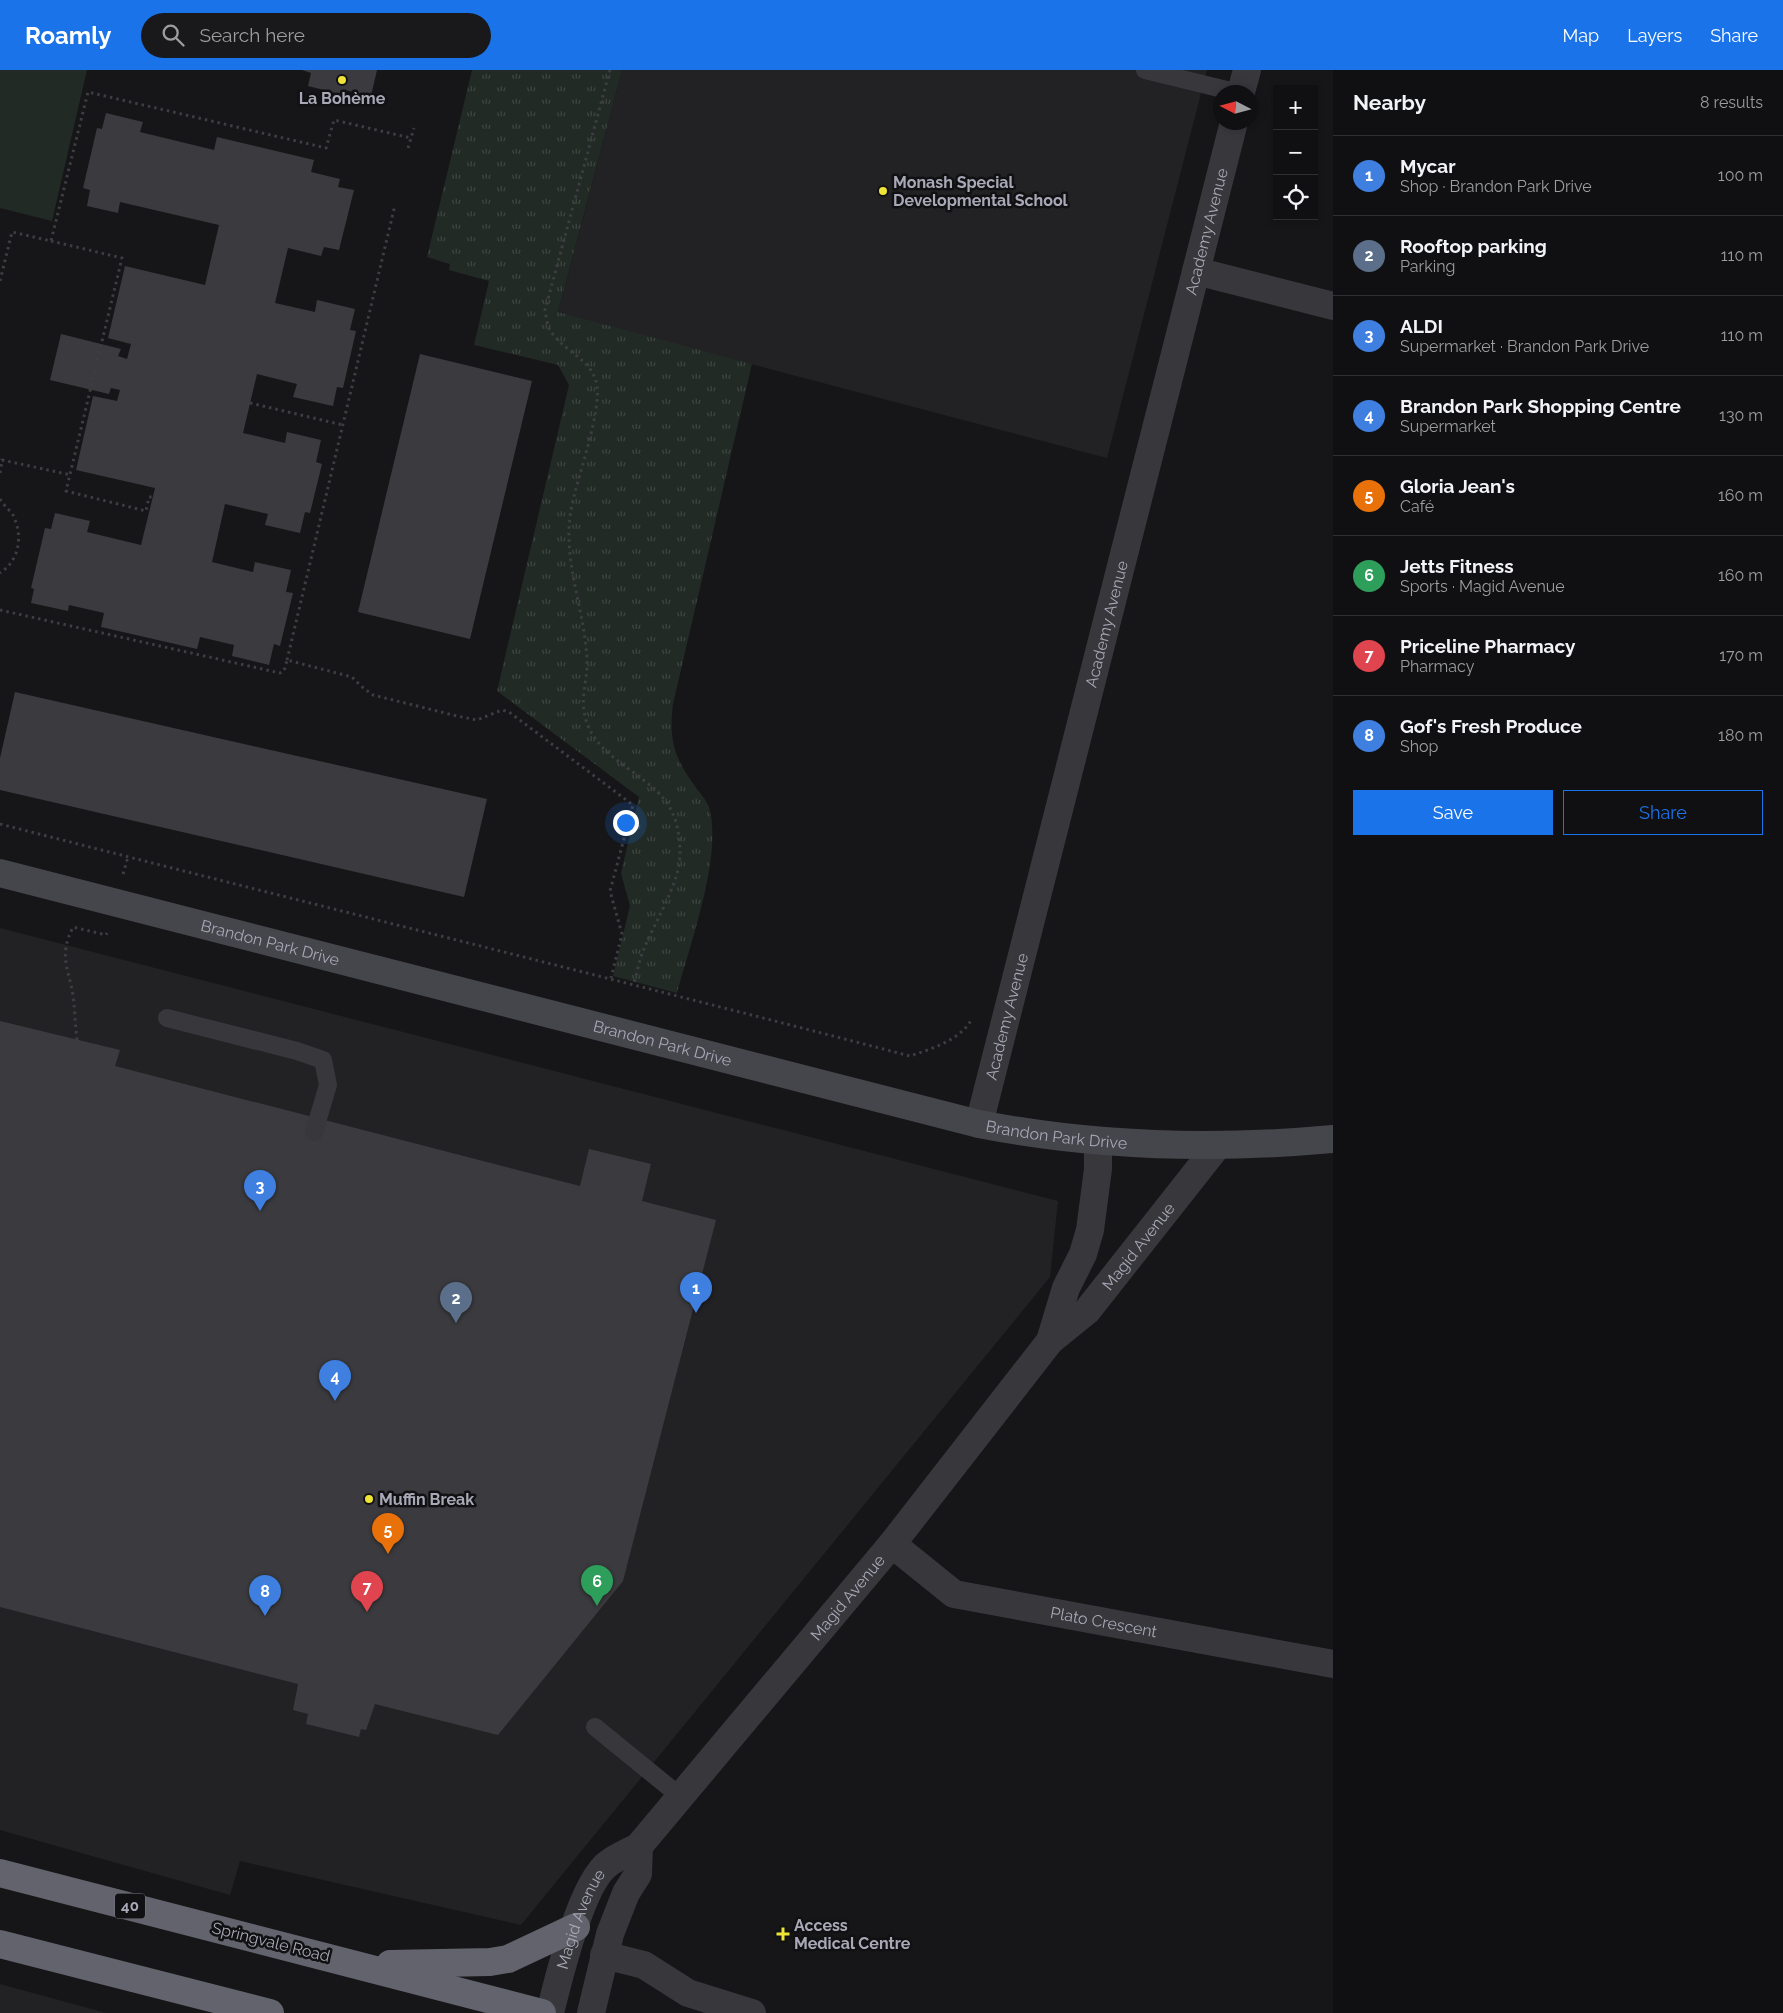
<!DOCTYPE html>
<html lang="en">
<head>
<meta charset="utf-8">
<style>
	body { margin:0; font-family:Raleway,sans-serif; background:#19191b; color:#f1f3f6 }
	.controls { position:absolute; right:15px; top:15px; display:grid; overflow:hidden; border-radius:0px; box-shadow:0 2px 8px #0003 }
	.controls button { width:45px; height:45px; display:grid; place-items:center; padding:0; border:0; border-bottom:1px solid #303032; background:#101012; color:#f1f3f6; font:25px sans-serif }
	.compass { position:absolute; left:1213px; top:15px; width:45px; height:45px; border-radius:50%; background:#101012; box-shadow:0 2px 8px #0003; rotate:276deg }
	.you { position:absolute; left:625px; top:752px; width:18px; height:18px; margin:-12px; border:4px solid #fff; border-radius:50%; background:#1a73e8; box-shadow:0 0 0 8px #1a73e833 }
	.badge { display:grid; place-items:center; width:32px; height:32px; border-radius:50%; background:#1a73e8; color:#fff; font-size:16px; font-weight:700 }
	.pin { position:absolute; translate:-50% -41px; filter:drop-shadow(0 1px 2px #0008) }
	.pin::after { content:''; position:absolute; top:26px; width:18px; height:15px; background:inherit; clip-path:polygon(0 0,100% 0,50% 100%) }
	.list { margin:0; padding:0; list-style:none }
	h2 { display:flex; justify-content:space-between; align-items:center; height:65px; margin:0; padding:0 20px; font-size:21px }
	h2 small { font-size:16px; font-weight:400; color:#9c9d9f }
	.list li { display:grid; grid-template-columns:32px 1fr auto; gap:15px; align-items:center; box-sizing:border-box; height:80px; padding:0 20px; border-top:1px solid #303032 }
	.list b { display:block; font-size:19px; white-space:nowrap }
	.list p { margin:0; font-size:16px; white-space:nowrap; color:#9c9d9f }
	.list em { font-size:16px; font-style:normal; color:#9c9d9f }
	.actions { display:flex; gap:10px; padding:15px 20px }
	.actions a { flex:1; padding:11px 0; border:1px solid #1a73e8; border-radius:0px; text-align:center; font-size:18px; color:#1a73e8 }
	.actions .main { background:#1a73e8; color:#fff }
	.icon { flex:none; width:28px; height:28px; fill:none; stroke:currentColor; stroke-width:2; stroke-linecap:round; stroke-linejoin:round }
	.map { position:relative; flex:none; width:1333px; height:1943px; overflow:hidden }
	header { display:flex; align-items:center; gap:30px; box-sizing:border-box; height:70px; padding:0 25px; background:#1a73e8; color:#fff }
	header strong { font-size:24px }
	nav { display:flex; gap:28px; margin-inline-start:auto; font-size:18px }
	.search { width:350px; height:45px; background:#19191b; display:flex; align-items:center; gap:12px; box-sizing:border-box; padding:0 18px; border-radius:28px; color:#9c9d9f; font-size:19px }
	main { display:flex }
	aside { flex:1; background:#101012 }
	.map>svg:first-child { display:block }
	.built { fill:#222224 }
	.green { fill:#222a25 }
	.park { fill:url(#park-tufts) }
	.building { fill:#3b3b3f }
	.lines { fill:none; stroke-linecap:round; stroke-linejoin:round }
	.path { stroke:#3d3d43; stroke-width:3; stroke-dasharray:2.5 4; stroke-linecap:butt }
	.lane { stroke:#37373c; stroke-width:18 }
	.street { stroke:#37373c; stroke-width:28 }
	.secondary { stroke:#45454c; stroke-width:28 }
	.highway { stroke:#63636d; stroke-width:28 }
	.poi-dot { fill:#eee437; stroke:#111113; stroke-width:2 }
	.labels { text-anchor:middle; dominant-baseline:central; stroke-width:5; stroke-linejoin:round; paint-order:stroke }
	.shield { fill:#111113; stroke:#7b7b86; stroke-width:1 }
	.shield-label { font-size:15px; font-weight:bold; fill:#a8a8b7 }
	.poi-label { font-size:16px; font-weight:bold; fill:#a8a8b7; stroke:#111113; text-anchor:start }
	.street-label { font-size:16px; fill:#a8a8b7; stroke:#111113 }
</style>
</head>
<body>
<header>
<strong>Roamly</strong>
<div class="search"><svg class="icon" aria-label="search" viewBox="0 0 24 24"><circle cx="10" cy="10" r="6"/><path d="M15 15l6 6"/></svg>Search here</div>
<nav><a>Map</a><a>Layers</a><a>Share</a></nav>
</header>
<main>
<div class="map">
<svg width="1333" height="1943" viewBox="0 0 1333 1943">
	<defs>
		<pattern id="park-tufts" width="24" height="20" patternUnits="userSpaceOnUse" patternTransform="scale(1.25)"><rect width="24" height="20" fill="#222a25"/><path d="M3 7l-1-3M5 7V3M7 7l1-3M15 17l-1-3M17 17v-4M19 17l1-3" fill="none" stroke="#3f4642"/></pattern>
	</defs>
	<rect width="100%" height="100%" fill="#161618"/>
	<g class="built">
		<path d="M622 0H1207L1107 388 558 243Z"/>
		<path d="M0 858 1058 1131 1050 1207 521 1855 240 1791 230 1825 0 1760Z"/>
		<path d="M0 1914 106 1943H0Z"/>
	</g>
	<path class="green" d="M0 0H87L52 151 0 138Z"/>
	<path class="park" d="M472 0H622L558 242 752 294 673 634C669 667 673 685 692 712 697 720 706 729 709 737 723 785 690 874 677 923L613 906 630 836 621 803 639 727 497 621 569 315 558 295 474 275 489 211 449 200 450 194 427 187Z"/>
	<g class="building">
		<path d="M302 0H377L371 26 345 20 344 25 308 16 311 3Z"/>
		<path d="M106 43 143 52 140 62 214 80 217 67 314 90 311 102 340 109 338 117 354 120 339 180 324 177 321 186 288 178 275 233 315 242 317 230 355 239 350 260 356 261 343 318 337 317 333 336 293 327 297 314 257 304 243 363 285 373 287 362 321 370 316 392 322 394 310 443 305 442 300 463 265 455 268 444 225 434 212 492 253 502 255 492 291 500 286 522 293 523 280 576 274 574 269 595 232 586 234 575 200 567 197 579 101 557 104 543 69 535 68 541 31 533 34 519 31 518 45 458 51 459 55 443 90 451 87 462 141 475 155 418 76 400 93 326 117 331 120 320 111 318 109 324 50 310 61 264 121 279 118 286 127 289 131 274 108 268 125 196 205 215 219 155 120 132 118 143 87 136 90 120 83 118 97 58 102 59Z"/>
		<path d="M420 284 532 311 470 569 358 542Z"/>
		<path d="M15 622 487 729 464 827 0 720V688Z"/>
		<path d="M0 951 120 980 115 996 580 1116 589 1079 651 1094 642 1131 716 1150 623 1511 498 1665 375 1634 366 1660 361 1659 359 1667 306 1654 308 1644 293 1640 298 1614 0 1537Z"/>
	</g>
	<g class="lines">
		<g class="path">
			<path d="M610 0 545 240C546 246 547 253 549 258 559 279 589 287 596 311 604 337 576 410 571 440 562 490 585 540 587 590 588 609 580 627 585 646 593 685 641 701 664 729 676 744 680 764 680 782 681 812 654 853 643 881 639 891 637 903 634 913"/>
			<path d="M408 78 414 58"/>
			<path d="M51 171 122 188 66 421 146 441 149 427H152"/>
			<path d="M0 211 12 162 51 171 88 22 326 78 334 50 411 68"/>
			<path d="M250 333 343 355"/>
			<path d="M0 403 2 390 71 405"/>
			<path d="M0 429C3 435 9 439 13 445 23 465 20 490 0 503"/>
			<path d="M0 540 280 603 284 601 287 590 352 607 361 616 373 625 457 646 477 650 502 640 509 642 633 735 610 821 622 864 611 908"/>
			<path d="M287 590 395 135"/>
			<path d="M0 754C303 832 607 907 910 986 931 979 963 969 972 948"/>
			<path d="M123 804 128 787"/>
			<path d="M77 970C75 955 75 940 73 926 69 898 58 887 73 857L106 865 107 863"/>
		</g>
		<g class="lane">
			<path d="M1145 0 1235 22"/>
			<path d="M167 948 297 981 323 990 328 1015 314 1062"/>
			<path d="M595 1657 681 1727"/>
		</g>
		<g class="street">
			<path d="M1241 22 1247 0"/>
			<path d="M1196 201 1333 236"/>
			<path id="s1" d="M979 1054 1234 52"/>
			<path d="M1050 1271 1066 1218 1083 1184 1090 1160 1098 1099V1071"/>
			<path id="s2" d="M892 1474 954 1524 1333 1594"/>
			<path d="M604 1885 644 1895 688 1923 752 1943"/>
			<path id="s3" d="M550 1943C558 1910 582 1811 609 1793 618 1786 630 1782 639 1776L892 1474 1050 1271 1087 1241 1218 1075"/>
			<path d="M591 1943 610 1864 626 1823 638 1804 639 1776"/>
		</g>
		<path class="secondary" id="s4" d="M0 803 979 1054C1097 1077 1213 1080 1333 1069"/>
		<g class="highway">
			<path d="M0 1803 542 1943"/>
			<path d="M0 1874 270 1943"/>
			<path d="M390 1894 490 1892 508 1889 576 1857"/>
		</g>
	</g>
	<g class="poi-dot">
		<circle cx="342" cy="10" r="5"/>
		<circle cx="883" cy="121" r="5"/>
		<circle cx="369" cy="1429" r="5"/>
		<path d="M780.5 1856.5h5v5h5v5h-5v5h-5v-5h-5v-5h5z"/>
	</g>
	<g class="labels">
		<rect class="shield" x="115" y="1823.5" width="30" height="25" rx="4"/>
		<g class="shield-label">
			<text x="130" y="1836">40</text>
		</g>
		<g class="poi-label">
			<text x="342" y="28" text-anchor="middle">La Bohème</text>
			<text x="893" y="112">Monash Special<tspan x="893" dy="18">Developmental School</tspan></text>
			<text x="379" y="1429">Muffin Break</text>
			<text x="794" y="1855">Access<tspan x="794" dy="18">Medical Centre</tspan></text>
		</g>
		<g class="street-label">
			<text stroke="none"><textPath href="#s1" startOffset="921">Academy Avenue</textPath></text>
			<text stroke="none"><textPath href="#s1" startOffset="516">Academy Avenue</textPath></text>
			<text stroke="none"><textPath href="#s4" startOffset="279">Brandon Park Drive</textPath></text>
			<text stroke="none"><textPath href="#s1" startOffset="111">Academy Avenue</textPath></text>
			<text stroke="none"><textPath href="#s4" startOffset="684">Brandon Park Drive</textPath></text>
			<text stroke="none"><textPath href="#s4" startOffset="1089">Brandon Park Drive</textPath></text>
			<text stroke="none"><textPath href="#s3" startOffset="979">Magid Avenue</textPath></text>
			<text stroke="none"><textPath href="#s3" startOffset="522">Magid Avenue</textPath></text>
			<text stroke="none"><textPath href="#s2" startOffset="232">Plato Crescent</textPath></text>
			<text stroke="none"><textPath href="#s3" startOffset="99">Magid Avenue</textPath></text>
			<text transform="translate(271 1872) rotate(14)">Springvale Road</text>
		</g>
	</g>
</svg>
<div class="controls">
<button>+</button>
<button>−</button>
<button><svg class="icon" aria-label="locate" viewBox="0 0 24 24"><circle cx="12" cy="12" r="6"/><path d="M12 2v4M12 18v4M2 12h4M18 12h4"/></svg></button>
</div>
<svg class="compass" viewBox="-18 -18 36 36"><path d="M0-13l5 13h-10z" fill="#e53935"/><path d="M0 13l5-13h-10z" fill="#9c9d9f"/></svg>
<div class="you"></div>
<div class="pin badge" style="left:696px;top:1243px;background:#3f7fe0">1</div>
<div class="pin badge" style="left:456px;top:1253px;background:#5c6f8a">2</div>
<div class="pin badge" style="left:260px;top:1141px;background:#3f7fe0">3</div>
<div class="pin badge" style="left:335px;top:1331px;background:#3f7fe0">4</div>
<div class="pin badge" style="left:388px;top:1484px;background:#e8710a">5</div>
<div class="pin badge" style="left:597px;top:1536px;background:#2e9e5b">6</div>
<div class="pin badge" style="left:367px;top:1542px;background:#e0444e">7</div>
<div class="pin badge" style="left:265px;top:1546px;background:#3f7fe0">8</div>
</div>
<aside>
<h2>Nearby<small>8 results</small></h2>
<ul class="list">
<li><span class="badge" style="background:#3f7fe0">1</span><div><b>Mycar</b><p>Shop · Brandon Park Drive</p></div><em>100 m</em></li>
<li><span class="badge" style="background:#5c6f8a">2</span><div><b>Rooftop parking</b><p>Parking</p></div><em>110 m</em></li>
<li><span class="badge" style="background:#3f7fe0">3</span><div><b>ALDI</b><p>Supermarket · Brandon Park Drive</p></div><em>110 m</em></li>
<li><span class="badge" style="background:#3f7fe0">4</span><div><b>Brandon Park Shopping Centre</b><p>Supermarket</p></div><em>130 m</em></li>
<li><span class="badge" style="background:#e8710a">5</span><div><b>Gloria Jean's</b><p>Café</p></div><em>160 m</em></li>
<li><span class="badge" style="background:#2e9e5b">6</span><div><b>Jetts Fitness</b><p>Sports · Magid Avenue</p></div><em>160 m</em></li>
<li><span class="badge" style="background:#e0444e">7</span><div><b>Priceline Pharmacy</b><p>Pharmacy</p></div><em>170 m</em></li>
<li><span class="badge" style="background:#3f7fe0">8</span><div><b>Gof's Fresh Produce</b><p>Shop</p></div><em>180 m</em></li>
</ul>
<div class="actions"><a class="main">Save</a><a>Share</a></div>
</aside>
</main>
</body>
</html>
